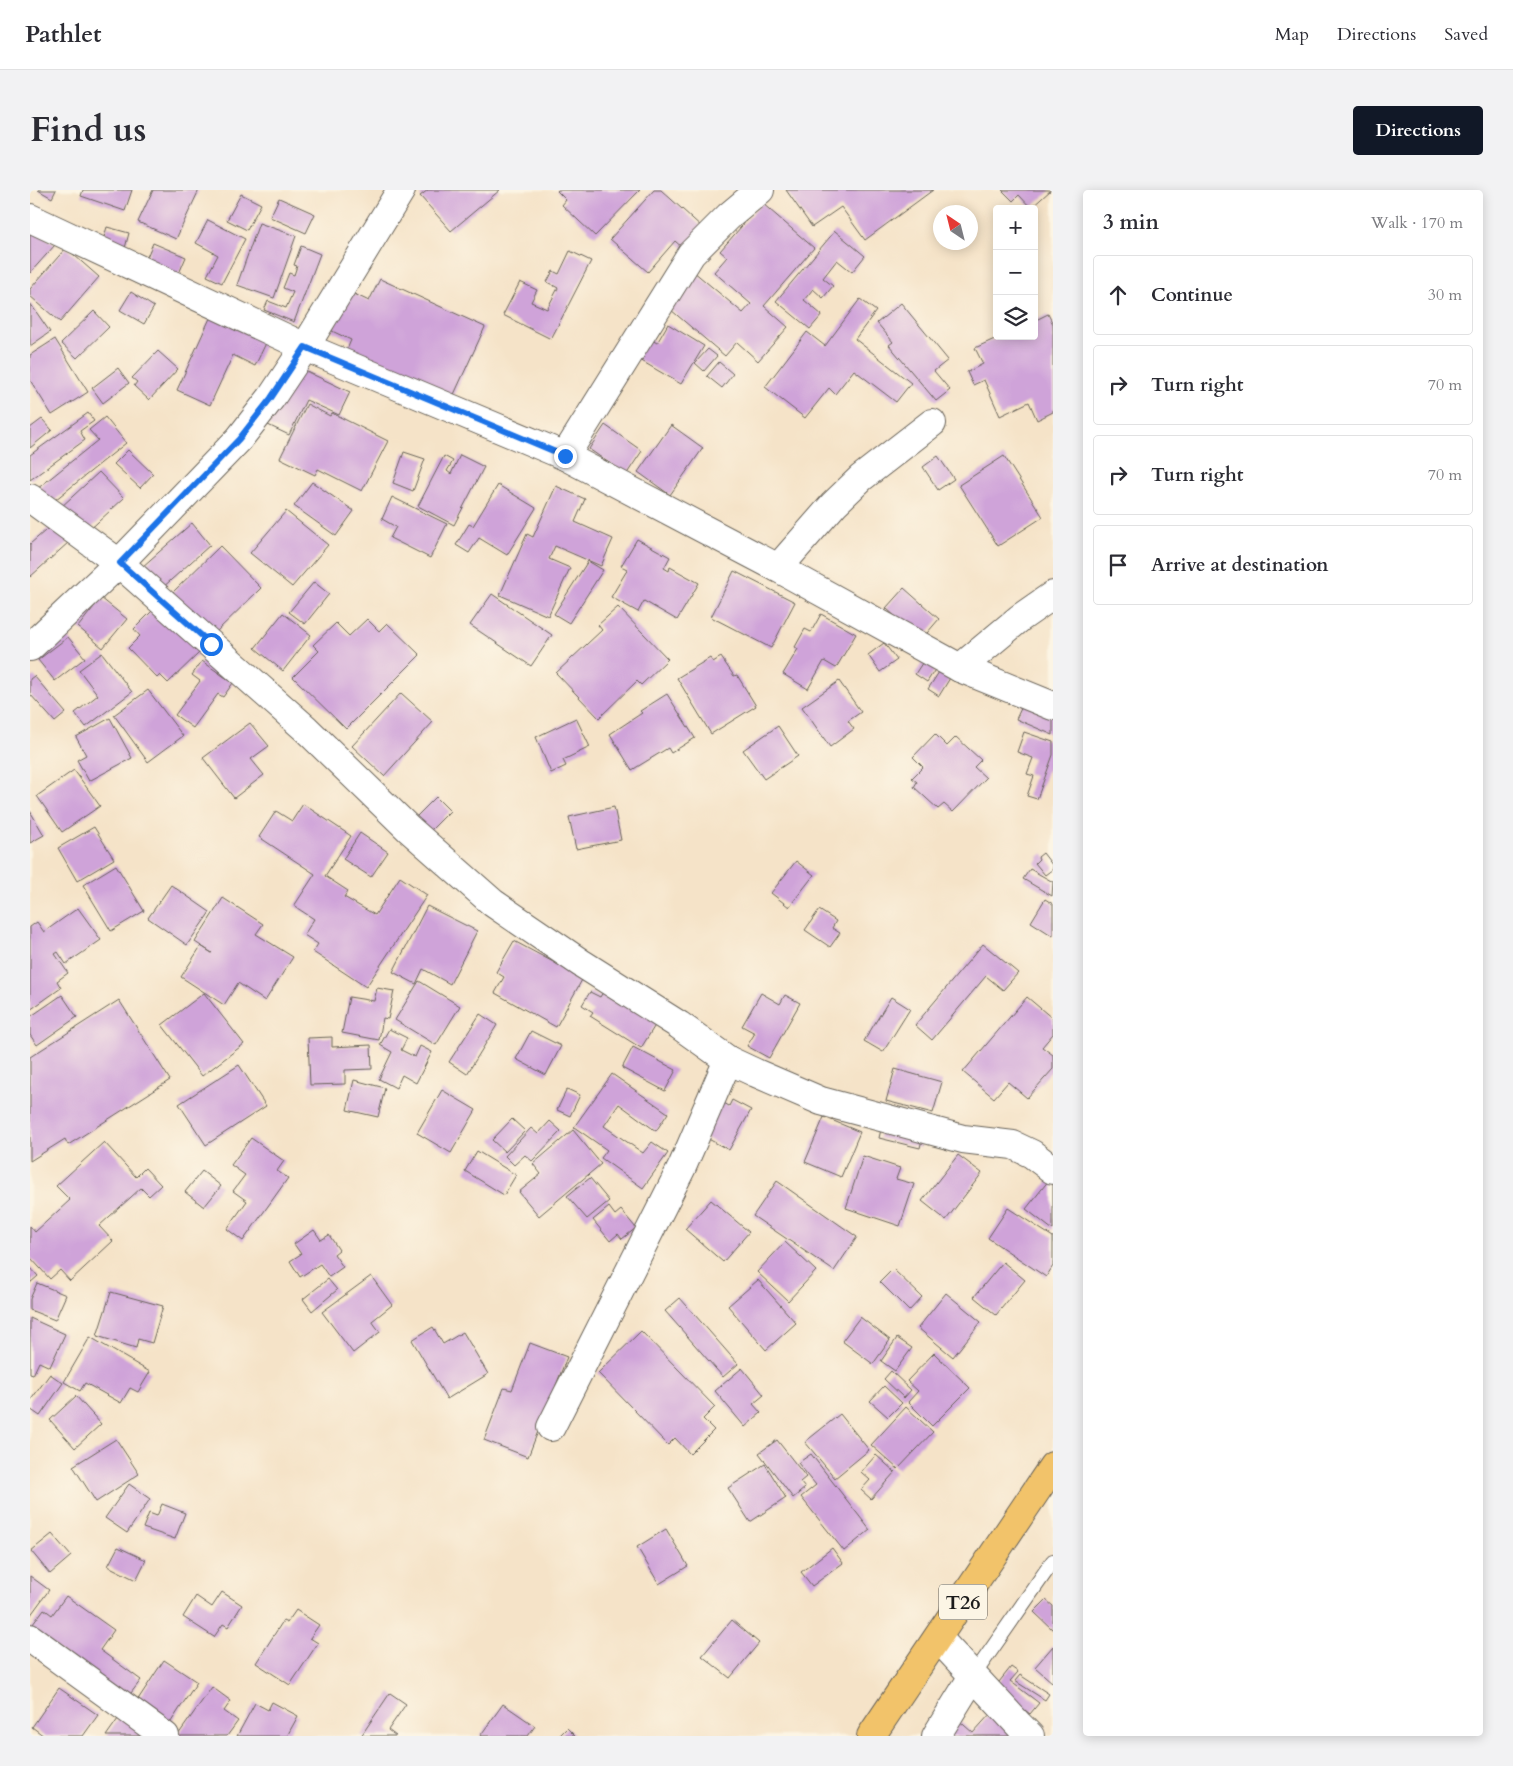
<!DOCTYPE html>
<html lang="en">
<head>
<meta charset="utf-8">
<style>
	body { margin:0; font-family:Cardo,serif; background:#f2f2f3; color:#2b2b33 }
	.controls { position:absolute; right:15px; top:15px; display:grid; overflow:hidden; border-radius:5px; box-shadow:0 2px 12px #0003 }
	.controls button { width:45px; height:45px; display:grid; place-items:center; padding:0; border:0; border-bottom:1px solid #e1e1e2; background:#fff; color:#2b2b33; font:25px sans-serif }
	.compass { position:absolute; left:903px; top:15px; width:45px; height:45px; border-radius:50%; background:#fff; box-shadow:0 2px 12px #0003; rotate:325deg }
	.stop { position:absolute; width:15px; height:15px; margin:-11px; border:4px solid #1a73e8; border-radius:50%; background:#fff }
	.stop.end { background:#1a73e8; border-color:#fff; box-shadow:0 1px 5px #0008 }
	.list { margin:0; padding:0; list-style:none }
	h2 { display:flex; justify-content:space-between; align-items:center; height:65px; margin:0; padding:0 20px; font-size:21px }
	h2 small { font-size:16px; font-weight:400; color:#7c7c81 }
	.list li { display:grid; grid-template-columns:32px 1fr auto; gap:15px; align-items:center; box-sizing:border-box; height:80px; margin:0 10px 10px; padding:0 10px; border:1px solid #e1e1e2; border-radius:5px }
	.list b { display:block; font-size:19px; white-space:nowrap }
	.list em { font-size:16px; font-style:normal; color:#7c7c81 }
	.icon { flex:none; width:28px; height:28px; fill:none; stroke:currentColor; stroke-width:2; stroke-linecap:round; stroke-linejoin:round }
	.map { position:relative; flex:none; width:1023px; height:1546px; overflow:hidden; border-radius:5px }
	header { display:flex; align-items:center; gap:30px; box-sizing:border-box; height:70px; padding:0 25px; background:#fff; border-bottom:1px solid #e1e1e2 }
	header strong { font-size:24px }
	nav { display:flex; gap:28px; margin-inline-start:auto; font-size:18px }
	.intro { display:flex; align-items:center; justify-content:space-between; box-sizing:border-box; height:120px; padding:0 30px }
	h1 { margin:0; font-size:35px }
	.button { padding:12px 22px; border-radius:5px; background:#111827; color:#fff; font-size:18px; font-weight:700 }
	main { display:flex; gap:30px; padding:0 30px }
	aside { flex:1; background:#fff; border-radius:5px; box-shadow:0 2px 12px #0003 }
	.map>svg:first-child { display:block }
	.building { fill:#cfa3d9 }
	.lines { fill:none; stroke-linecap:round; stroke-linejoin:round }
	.service-casing { stroke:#686258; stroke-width:16 }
	.minor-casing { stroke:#686258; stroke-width:30 }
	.trunk-casing { stroke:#686258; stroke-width:30 }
	.service { stroke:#fff; stroke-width:14 }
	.minor { stroke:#fff; stroke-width:28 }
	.trunk { stroke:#f2c36a; stroke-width:28 }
	.route { stroke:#1a73e8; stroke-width:6 }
	.labels { text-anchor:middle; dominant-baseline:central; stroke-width:4; stroke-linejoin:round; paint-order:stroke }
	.shield { fill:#fcf5e5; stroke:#5f5d58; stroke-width:1 }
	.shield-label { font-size:20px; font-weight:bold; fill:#1c1c1c }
</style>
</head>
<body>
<header>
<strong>Pathlet</strong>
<nav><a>Map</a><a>Directions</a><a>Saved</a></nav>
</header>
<div class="intro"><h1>Find us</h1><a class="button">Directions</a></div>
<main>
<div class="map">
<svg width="1023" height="1546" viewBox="0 0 1023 1546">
	<rect width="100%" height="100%" fill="#fcf5e5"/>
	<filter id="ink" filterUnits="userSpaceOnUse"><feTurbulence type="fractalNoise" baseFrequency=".02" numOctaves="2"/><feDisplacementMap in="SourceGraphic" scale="10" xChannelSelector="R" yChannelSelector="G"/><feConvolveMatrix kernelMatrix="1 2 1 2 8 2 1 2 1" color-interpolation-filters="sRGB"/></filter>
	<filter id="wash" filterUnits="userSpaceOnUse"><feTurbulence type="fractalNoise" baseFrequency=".0096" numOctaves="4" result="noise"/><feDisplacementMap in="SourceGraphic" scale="20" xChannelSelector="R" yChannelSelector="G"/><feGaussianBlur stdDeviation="1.12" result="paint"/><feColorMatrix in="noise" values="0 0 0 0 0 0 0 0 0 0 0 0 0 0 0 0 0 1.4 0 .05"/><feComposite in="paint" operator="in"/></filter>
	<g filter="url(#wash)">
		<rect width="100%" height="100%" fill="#f5e3c8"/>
		<g id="blocks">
			<g class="building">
				<path d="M8 0H26L22 8Z"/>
				<path d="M53 0H102L95 21 51 6Z"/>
				<path d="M123 0H169L146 49 108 32Z"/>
				<path d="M398 0H470L421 41 390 6Z"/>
				<path d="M528 0H610L565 46 532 15 536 10 527 1Z"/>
				<path d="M624 0H631L673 38 654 59 645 51 618 82 580 49Z"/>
				<path d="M756 0H903L835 50 811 17 782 37Z"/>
				<path d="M972 0H1021L1001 18 989 5 983 11Z"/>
				<path d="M211 4 231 14 217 40 197 30Z"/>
				<path d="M249 8 285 24 276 43 240 27Z"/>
				<path d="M732 13 784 58 734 116 758 137 728 171 707 152 695 166 634 114 663 81 713 123 721 114 684 82 697 67 690 61Z"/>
				<path d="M178 30 215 49 192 93 177 86 188 65 166 53Z"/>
				<path d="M229 33 266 46 244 108 207 95Z"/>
				<path d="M2 36 25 55 0 83V39Z"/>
				<path d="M77 37 99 43 94 62 71 57Z"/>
				<path d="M805 41 835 66 822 82 807 70 793 88 803 96 793 108 783 99 774 110 792 125 780 139 746 111Z"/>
				<path d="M123 53 156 67 147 88 114 74Z"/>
				<path d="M271 56 290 64 264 132 234 120 238 111 256 118 263 102 253 98 259 83 264 85 267 76 264 75Z"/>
				<path d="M36 58 69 87 30 132 0 106V99Z"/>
				<path d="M540 61 561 71 521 149 473 125 490 92 507 100 501 112 517 119 528 98 517 92 523 81 529 84Z"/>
				<path d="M350 89 455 137 421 211 316 162 321 150 302 141 320 102 339 111Z"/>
				<path d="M101 102 124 117 114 134 90 120Z"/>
				<path d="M830 109 846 121 825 149 881 193 866 212 824 180 805 204 799 198 775 228 735 197 777 142 795 156Z"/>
				<path d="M0 113 20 142 0 156Z"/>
				<path d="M871 113 918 170 904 181 920 200 906 211 859 155 863 152 847 133Z"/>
				<path d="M64 121 79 137 47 168 31 153Z"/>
				<path d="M1018 124 1023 134V222L1007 230 999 212 970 226 954 190 943 195 937 182 953 174 945 158 971 146H1004V131Z"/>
				<path d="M181 126 237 151 225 176 203 165 180 215 147 200Z"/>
				<path d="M638 134 674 156 651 194 603 166 615 146 627 153Z"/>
				<path d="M25 149 58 202 22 225 0 190V165Z"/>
				<path d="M678 159 687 166 674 181 665 173Z"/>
				<path d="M128 161 148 179 119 210 104 196 107 192 102 188Z"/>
				<path d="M689 172 703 184 692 198 677 186Z"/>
				<path d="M267 177 320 202 309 225 276 210 259 245 238 235 257 195Z"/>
				<path d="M88 178 99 193 73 213 62 198Z"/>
				<path d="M277 214 300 226 302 223 358 251 332 301 288 279 285 285 250 268Z"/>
				<path d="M58 223 64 231 50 241 55 250 0 290V265Z"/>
				<path d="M75 227 96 253 20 314 7 299 68 250 59 240Z"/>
				<path d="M12 229 22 240 0 258V238Z"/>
				<path d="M575 235 612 261 596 285 559 259Z"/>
				<path d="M641 235 673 258 640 305 608 282Z"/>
				<path d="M98 260 123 284 110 298 84 274Z"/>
				<path d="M374 262 395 269 383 301 363 293Z"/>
				<path d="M430 265 454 277 424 335 388 316 414 266 423 271 417 281 421 284Z"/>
				<path d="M908 266 924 289 908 300 893 277Z"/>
				<path d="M974 266 1013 327 968 356 929 295Z"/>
				<path d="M69 282 94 308 55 344 30 318Z"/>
				<path d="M282 292 324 321 306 346 264 316Z"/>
				<path d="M468 295 506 318 477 365 449 348 439 363 426 355 439 334 443 336Z"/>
				<path d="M526 296 555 309 545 332 583 349 571 376 525 356 519 369 540 378 518 426 470 405 497 344 503 347Z"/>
				<path d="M362 307 417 334 400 368 360 348 366 337 352 329Z"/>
				<path d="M256 321 298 355 262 397 220 363Z"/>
				<path d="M162 333 180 355 131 399 112 377Z"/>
				<path d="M23 334 39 352 0 387V354Z"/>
				<path d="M607 349 640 367 634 378 639 381 640 377 669 393 647 430 614 411 608 422 581 407 596 382 597 379 591 376Z"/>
				<path d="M190 356 231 398 182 446 141 404Z"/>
				<path d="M558 371 573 380 539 433 524 424Z"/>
				<path d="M704 381 765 412 741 458 681 427Z"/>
				<path d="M284 392 299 404 275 434 259 422Z"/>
				<path d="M874 398 909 429 891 450 856 418Z"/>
				<path d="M462 404 522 445 501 476 440 435Z"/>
				<path d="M71 408 97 429 73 458 48 437Z"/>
				<path d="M126 417 170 462 138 493 130 485 127 488 98 458 110 446 104 439Z"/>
				<path d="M588 417 638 469 611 495 607 491 569 528 526 483 572 440 568 435Z"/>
				<path d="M253 423 281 445 253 481 225 458Z"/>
				<path d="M791 424 826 444 806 478 794 471 778 499 753 484 768 459 765 457 775 439 781 442Z"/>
				<path d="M337 429 349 441 357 433 390 465 316 539 263 487 289 461 283 455 306 433 319 446Z"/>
				<path d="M38 447 55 468 25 491 8 470Z"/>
				<path d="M854 453 867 470 850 482 838 465Z"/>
				<path d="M72 463 102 502 56 537 45 523 68 505 49 480Z"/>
				<path d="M691 467 704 486 707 485 726 516 681 544 647 488 680 468 683 472Z"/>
				<path d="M896 467 908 475 897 492 885 484Z"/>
				<path d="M172 471 203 493 193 507 188 504 163 538 145 525 170 491 162 485Z"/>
				<path d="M909 482 920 488 909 506 898 499Z"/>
				<path d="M4 486 36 523 25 532 0 504V489Z"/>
				<path d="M809 491 831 522 818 531 824 539 800 557 772 517Z"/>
				<path d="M118 500 153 546 118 572 84 525Z"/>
				<path d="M371 503 403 532 354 586 322 556Z"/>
				<path d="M637 504 665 548 641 563 638 558 602 580 580 544 612 523 610 521Z"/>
				<path d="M994 512 1023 524V545L986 529Z"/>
				<path d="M80 528 102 568 59 591 47 570 56 565 46 547Z"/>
				<path d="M546 528 560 557 533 570 536 576 521 583 506 547Z"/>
				<path d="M220 533 239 556 221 569 234 585 204 608 173 568Z"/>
				<path d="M748 536 768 566 734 589 713 560Z"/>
				<path d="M994 542 1023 552V565L1007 609 997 606 1004 586 997 584 1003 568 987 562Z"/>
				<path d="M905 544 917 556 926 547 951 570 944 577 956 588 923 622 914 614 908 619 884 597 887 592 882 588 893 577 883 567Z"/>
				<path d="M44 580 70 616 32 642 7 606Z"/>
				<path d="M406 607 420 621 397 644 383 630Z"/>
				<path d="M273 614 321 646 295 686 318 701 314 707 345 725 370 687 397 705 336 797 283 762 288 754 274 745 284 729 264 716 285 684 229 647 246 621 262 631Z"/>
				<path d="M584 617 591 650 546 659 539 627Z"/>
				<path d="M0 621 14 645 0 653Z"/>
				<path d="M64 637 84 669 47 691 28 658Z"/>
				<path d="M330 643 358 662 341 687 313 669Z"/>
				<path d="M1013 663 1023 676V679L1015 685 1005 673 1009 669 1008 667Z"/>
				<path d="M766 671 784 685 759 717 741 703Z"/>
				<path d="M86 675 114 721 81 741 53 695Z"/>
				<path d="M1000 679 1023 692 1022 706 993 689Z"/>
				<path d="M141 695 180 722 157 755 118 728Z"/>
				<path d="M193 708 233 734 226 744 263 767 235 811 208 793 194 815 151 787 171 756 182 763 165 752Z"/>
				<path d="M1015 709 1023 714V746L1001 732Z"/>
				<path d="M397 716 447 741 420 794 393 779 386 794 363 782Z"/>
				<path d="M48 718 71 750 36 774 28 762 25 764 38 783 27 791 31 798 0 820V737L7 732 14 742Z"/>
				<path d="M789 720 806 731 802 738 810 743 800 757 775 740Z"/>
				<path d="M484 751 553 788 526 837 465 803 474 787 466 782Z"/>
				<path d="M953 754 988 783 973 800 956 786 902 850 885 835Z"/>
				<path d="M389 791 430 816 406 855 365 830Z"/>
				<path d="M577 796 629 829 611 858 560 826 563 822 552 815 560 802 570 807Z"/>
				<path d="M347 798 364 801 358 829 353 828 349 850 312 843 319 807 344 811Z"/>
				<path d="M174 803 214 854 172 886 132 835Z"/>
				<path d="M731 803 750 814 755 805 770 813 739 868 717 856 725 843 712 836Z"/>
				<path d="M32 805 47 827 7 855 0 845V827Z"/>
				<path d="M861 807 880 819 853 862 834 851Z"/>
				<path d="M997 807 1023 829V844L1012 857 1023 865V879L997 908 978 892 964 908 933 882Z"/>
				<path d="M89 810 140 890 38 955 35 949 0 971V867Z"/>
				<path d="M450 824 467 835 437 884 419 872Z"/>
				<path d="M359 839 377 848 371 860 385 867 390 856 402 862 386 893 372 885 366 898 349 889 362 862 350 855Z"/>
				<path d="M501 841 531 856 516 885 486 869Z"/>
				<path d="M302 847V857L341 855 342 879 315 880V894L280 895 278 848Z"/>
				<path d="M603 857 646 880 635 901 592 878Z"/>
				<path d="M209 875 236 916 176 955 149 914Z"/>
				<path d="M865 879 912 892 903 923 856 911Z"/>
				<path d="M582 884 638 923 626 941 589 914 574 936 613 963 622 952 638 963 613 998 571 968 577 960 544 937Z"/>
				<path d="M324 890 355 898 348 927 317 920Z"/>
				<path d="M537 899 550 905 540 926 527 920Z"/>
				<path d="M412 900 446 920 421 963 387 943Z"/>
				<path d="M687 909 699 916 702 910 721 920 699 960 669 944Z"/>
				<path d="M794 927 830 942 811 987 775 972Z"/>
				<path d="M482 929 495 941 475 962 462 950Z"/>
				<path d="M520 931 531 941 502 971 495 965 484 975 475 966 501 938 508 944Z"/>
				<path d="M852 935 893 945 890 958 849 948Z"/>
				<path d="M543 940 571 974 509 1026 489 1002 511 984 503 974Z"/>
				<path d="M221 948 254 971 247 981 258 988 213 1051 197 1039 217 1011 203 1001 215 985 201 975Z"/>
				<path d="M74 952 106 987 115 978 131 995 119 1006 111 998 69 1036 83 1051 40 1091 30 1080 20 1089 0 1067V1036L5 1042 40 1010 26 996Z"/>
				<path d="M447 961 486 985 474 1005 435 981Z"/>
				<path d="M928 965 952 983 916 1030 892 1011Z"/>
				<path d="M833 966 870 978 866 989 884 994 870 1036 816 1018Z"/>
				<path d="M172 981 191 996 174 1017 155 1002Z"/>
				<path d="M1023 985V1040L996 1019Z"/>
				<path d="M560 988 579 1011 557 1029 537 1006Z"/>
				<path d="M747 991 827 1047 804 1081 723 1026Z"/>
				<path d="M681 1010 719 1042 693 1072 655 1039Z"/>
				<path d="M579 1017 585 1025 591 1020 606 1038 592 1049 588 1044 580 1051 563 1030Z"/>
				<path d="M978 1018 1023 1047V1076L1016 1087 958 1048Z"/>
				<path d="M284 1040 291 1050 299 1045 309 1060 304 1064 313 1077 299 1087 290 1074 270 1087 260 1071 271 1064 264 1054Z"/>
				<path d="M755 1052 786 1081 758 1111 727 1082Z"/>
				<path d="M973 1072 995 1090 966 1125 944 1107Z"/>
				<path d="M0 1077 8 1086 0 1093Z"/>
				<path d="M863 1079 892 1107 879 1121 850 1092Z"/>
				<path d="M341 1086 362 1115 342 1131 350 1142 323 1163 292 1122Z"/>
				<path d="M298 1089 307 1100 282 1121 273 1109Z"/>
				<path d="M728 1090 766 1133 736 1160 698 1116Z"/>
				<path d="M7 1093 36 1105 25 1130 0 1120V1109Z"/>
				<path d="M81 1102 133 1116 122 1153 108 1149 106 1158 67 1146Z"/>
				<path d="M916 1103 951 1132 923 1167 888 1138Z"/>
				<path d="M650 1108 708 1174 693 1187 635 1121Z"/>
				<path d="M830 1127 860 1150 843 1174 812 1151Z"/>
				<path d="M0 1128 35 1144 20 1177 9 1172 3 1185 0 1184Z"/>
				<path d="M403 1137 413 1154 433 1142 458 1184 417 1209 382 1150Z"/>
				<path d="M611 1141 685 1217 673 1229 684 1240 660 1264 645 1248 638 1255 568 1183Z"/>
				<path d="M60 1147 120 1182 108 1202 100 1198 91 1213 55 1193 50 1201 34 1192Z"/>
				<path d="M867 1148 882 1158 865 1181 851 1171Z"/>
				<path d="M500 1153 537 1167 498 1267 454 1250 474 1198 482 1200Z"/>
				<path d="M904 1163 940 1198 902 1236 878 1212 888 1201 877 1191Z"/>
				<path d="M712 1178 734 1205 723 1214 731 1223 715 1237 685 1201Z"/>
				<path d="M861 1181 881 1200 874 1208 854 1189Z"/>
				<path d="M20 1184 33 1193 10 1226 0 1219V1211Z"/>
				<path d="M854 1196 872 1213 858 1227 840 1211Z"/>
				<path d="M46 1206 71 1234 45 1258 20 1230Z"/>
				<path d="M876 1217 903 1242 868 1279 841 1255Z"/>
				<path d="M810 1224 839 1260 805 1288 775 1252Z"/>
				<path d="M86 1249 109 1284 66 1312 43 1276Z"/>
				<path d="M747 1250 776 1287 770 1292 775 1298 763 1308 729 1263Z"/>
				<path d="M781 1264 840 1340 814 1361 771 1307 786 1295 768 1273Z"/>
				<path d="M846 1265 865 1282 841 1309 831 1300 840 1290 831 1282Z"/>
				<path d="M735 1274 756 1308 720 1332 698 1298Z"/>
				<path d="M99 1294 120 1309 97 1343 75 1328Z"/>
				<path d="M132 1314 155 1323 145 1349 113 1338 119 1323 127 1326Z"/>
				<path d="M636 1339 658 1376 629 1394 607 1357Z"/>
				<path d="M22 1344 41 1366 20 1384 1 1361Z"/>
				<path d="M88 1357 116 1370 106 1390 78 1376Z"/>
				<path d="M802 1358 813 1373 782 1396 771 1382Z"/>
				<path d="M0 1386 19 1400 0 1426Z"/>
				<path d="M192 1402 212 1415 198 1437 193 1434 184 1447 153 1427 166 1406 182 1417Z"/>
				<path d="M36 1406 84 1440 70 1460 111 1490 94 1512 0 1438 14 1419 22 1425Z"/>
				<path d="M1016 1410 1023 1416V1440L1004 1422Z"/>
				<path d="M266 1420 289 1435 280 1448 288 1453 260 1495 226 1473 253 1431 257 1433Z"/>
				<path d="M702 1430 729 1453 700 1488 672 1466Z"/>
				<path d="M1023 1456V1493L1005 1477Z"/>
				<path d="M134 1470 167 1492 135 1541 101 1520Z"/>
				<path d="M981 1477 988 1482 980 1491 1009 1513 1000 1524 965 1497Z"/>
				<path d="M990 1485 1019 1504 1015 1510 985 1491Z"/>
				<path d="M182 1497 201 1511 194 1521 208 1531 197 1546H150L148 1545Z"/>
				<path d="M29 1498 68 1525 53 1546H14L2 1537Z"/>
				<path d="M360 1503 376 1514 358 1540 366 1546H331Z"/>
				<path d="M242 1512 268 1526 257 1546H207L225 1513 238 1520Z"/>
				<path d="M473 1514 505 1536 498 1546H450Z"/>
				<path d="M93 1522 127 1546H76Z"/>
				<path d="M961 1523 986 1546H910L926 1528 943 1543Z"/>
				<path d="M537 1538 545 1546H529Z"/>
			</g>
		</g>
	</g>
	<g filter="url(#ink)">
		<use href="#blocks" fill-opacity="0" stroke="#686258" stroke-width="1"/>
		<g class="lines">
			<g class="service-casing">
				<path id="service" d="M943 1486 1023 1371"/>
			</g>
			<g class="minor-casing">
				<g id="minor">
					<path d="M0 28 275 157 535 266 748 378 930 478 1023 516"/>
					<path d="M535 266 661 64 699 26 730 0"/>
					<path d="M0 308 89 373 276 539 379 639 463 713 551 773 649 835 698 870 726 883 791 911 933 949 983 955 1002 964 1023 980"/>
					<path d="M748 378 804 314 831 288 902 233"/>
					<path d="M0 457 89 373 209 249 241 208 275 157 371 0"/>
					<path d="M930 478 990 428 1023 405"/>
					<path d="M521 1237 652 977 698 870"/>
					<path d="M0 1448 135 1546"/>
					<path d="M908 1448 989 1535 1000 1546"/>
					<path d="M906 1546 943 1486"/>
				</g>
			</g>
			<g class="trunk-casing">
				<path id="trunk" d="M841 1546 1023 1276"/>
			</g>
			<use href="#service" class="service"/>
			<use href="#minor" class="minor"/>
			<use href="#trunk" class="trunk"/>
		</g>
	</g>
	<g class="lines" filter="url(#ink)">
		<path class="route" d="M181 454 90 373 209 249 241 208 275 157 535 266"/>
	</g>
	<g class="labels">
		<rect class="shield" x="909" y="1394.5" width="48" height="35" rx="4"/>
		<g class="shield-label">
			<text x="933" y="1412">T26</text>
		</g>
	</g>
</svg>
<div class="controls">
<button>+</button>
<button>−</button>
<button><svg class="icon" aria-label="layers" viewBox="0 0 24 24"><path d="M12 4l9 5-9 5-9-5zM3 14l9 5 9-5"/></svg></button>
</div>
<svg class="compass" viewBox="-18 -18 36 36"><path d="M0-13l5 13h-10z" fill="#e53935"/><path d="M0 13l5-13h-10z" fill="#7c7c81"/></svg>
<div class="stop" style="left:181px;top:454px"></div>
<div class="stop end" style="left:535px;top:266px"></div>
</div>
<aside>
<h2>3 min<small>Walk · 170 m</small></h2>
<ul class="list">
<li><svg class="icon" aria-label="ahead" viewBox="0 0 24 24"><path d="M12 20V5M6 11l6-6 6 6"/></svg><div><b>Continue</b></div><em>30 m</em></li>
<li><svg class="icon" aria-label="right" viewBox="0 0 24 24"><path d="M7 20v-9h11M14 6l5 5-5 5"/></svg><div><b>Turn right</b></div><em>70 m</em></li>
<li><svg class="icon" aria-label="right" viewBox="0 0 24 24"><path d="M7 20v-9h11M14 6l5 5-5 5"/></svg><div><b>Turn right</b></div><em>70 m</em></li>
<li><svg class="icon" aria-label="arrive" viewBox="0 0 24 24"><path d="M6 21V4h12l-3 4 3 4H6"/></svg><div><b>Arrive at destination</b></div></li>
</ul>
</aside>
</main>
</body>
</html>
